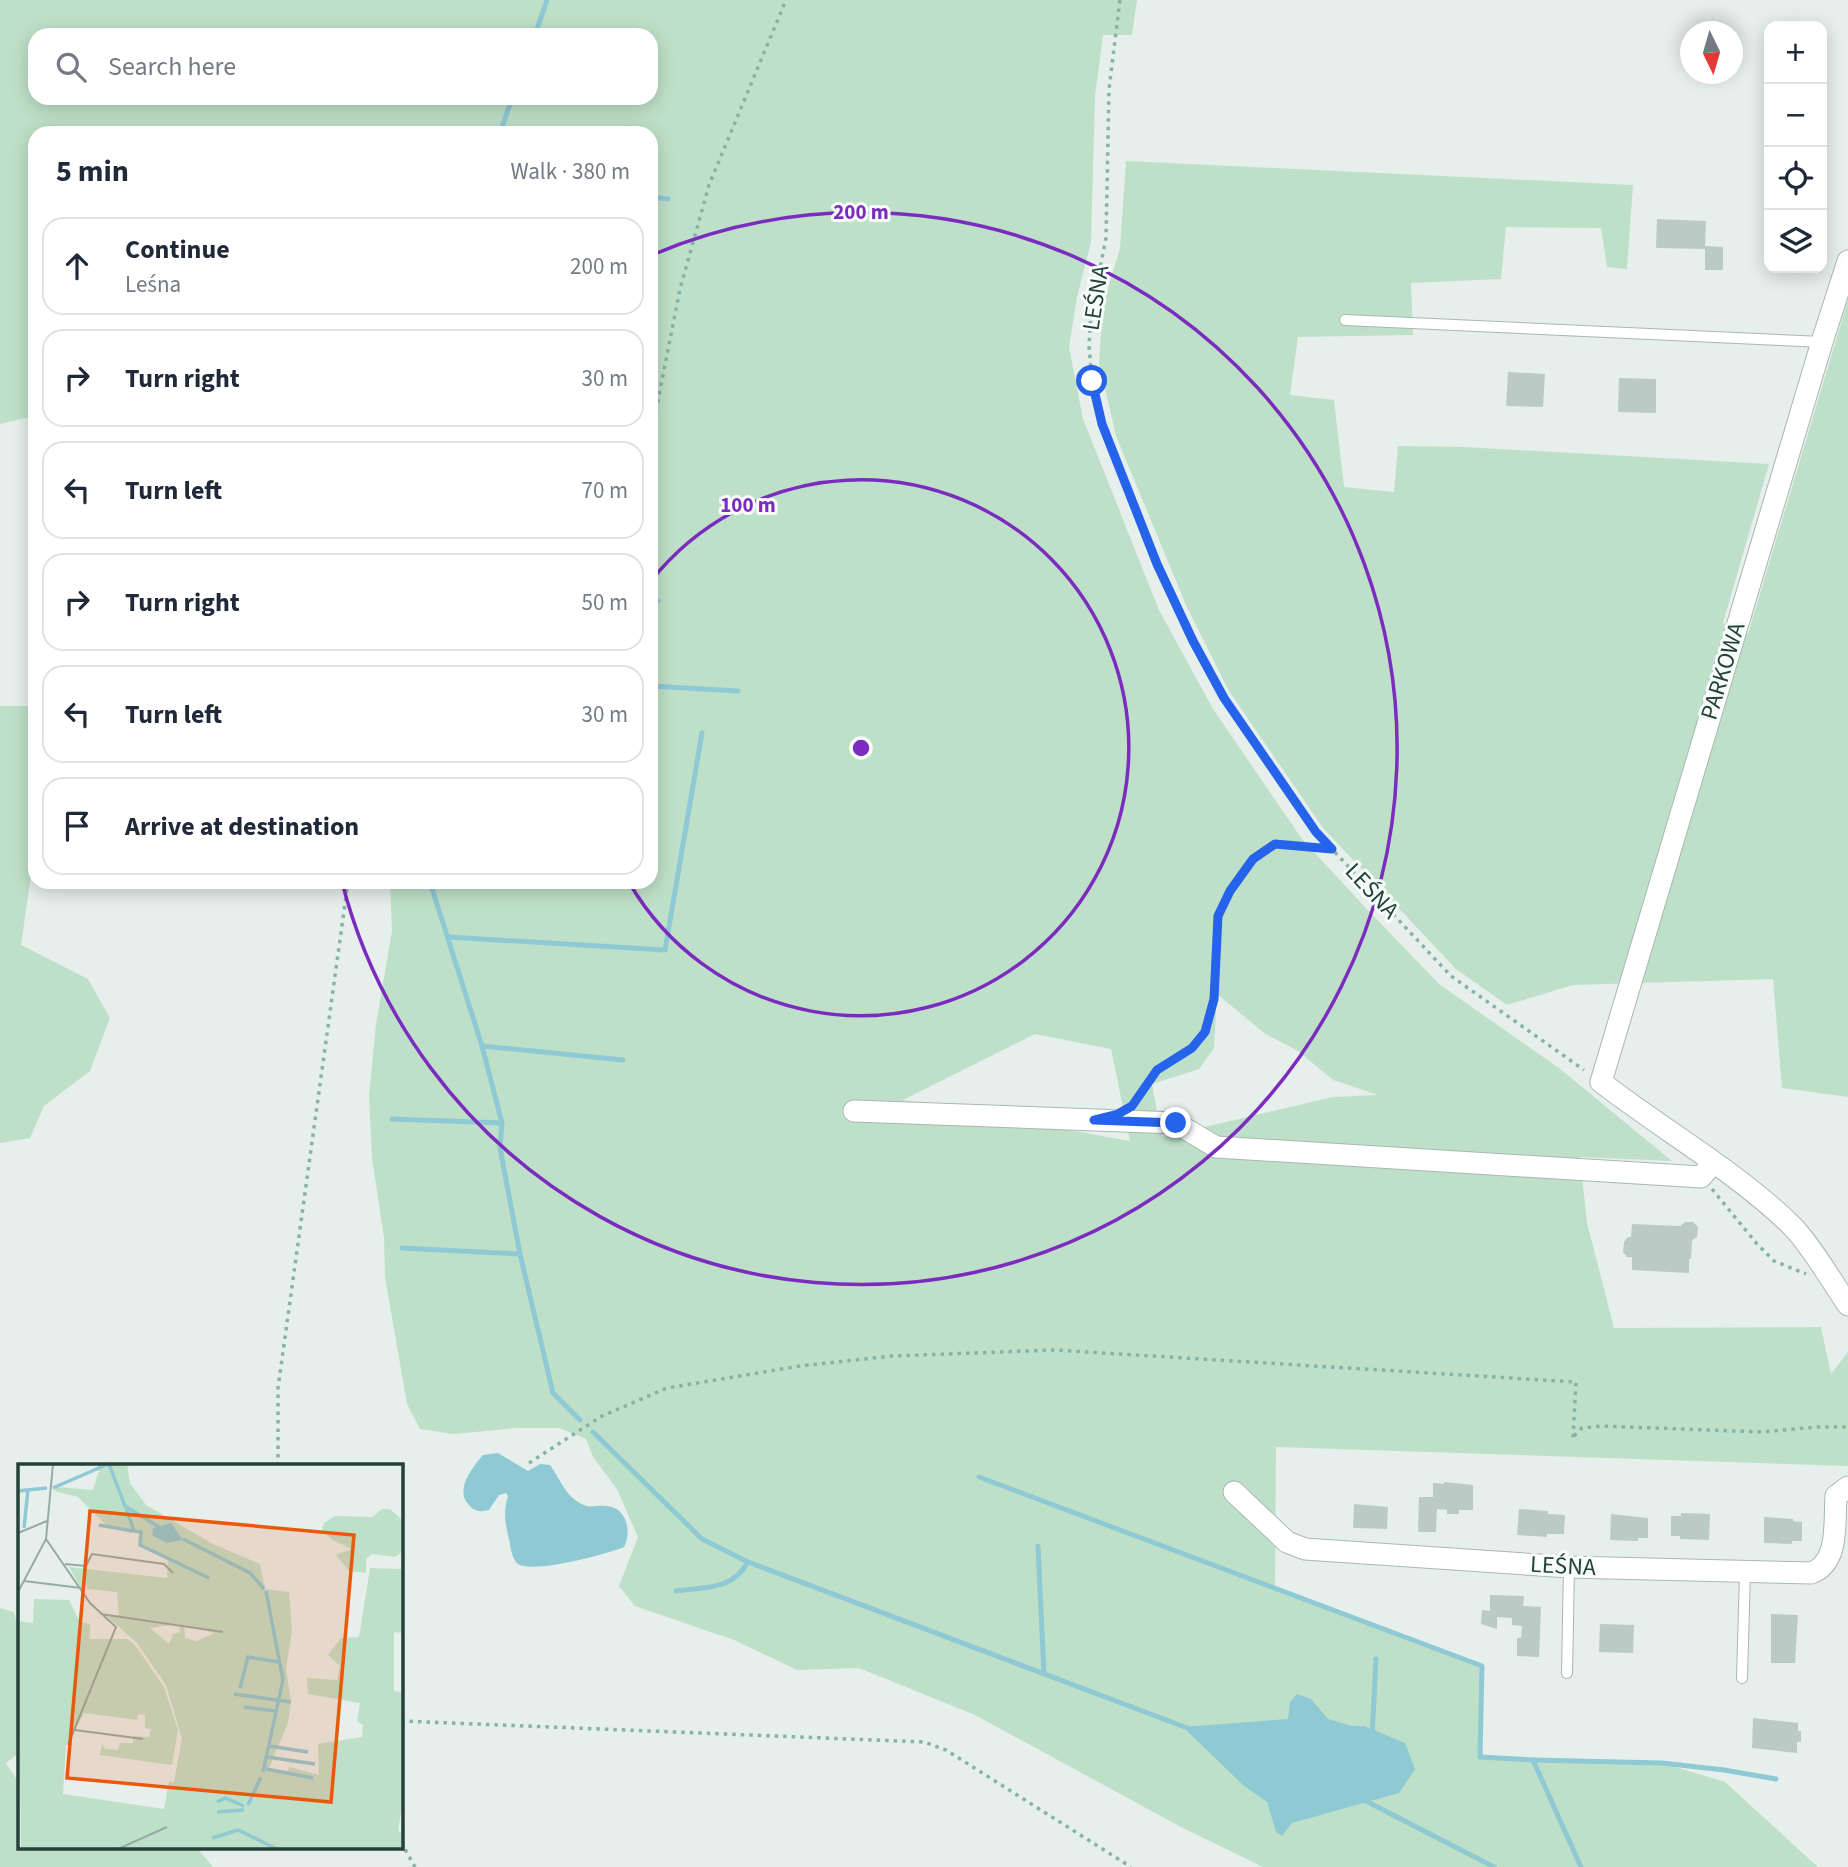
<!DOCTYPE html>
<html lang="en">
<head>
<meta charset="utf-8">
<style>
	body { margin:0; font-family:"Source Sans 3",sans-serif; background:#f2f2f3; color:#1f2937 }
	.controls { position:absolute; right:21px; top:21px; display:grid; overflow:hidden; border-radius:14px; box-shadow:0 4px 18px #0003 }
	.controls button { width:63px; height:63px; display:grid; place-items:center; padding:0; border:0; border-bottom:2px solid #e0e1e3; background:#fff; color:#1f2937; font:35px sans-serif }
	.compass { position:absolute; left:1680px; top:21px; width:63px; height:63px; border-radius:50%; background:#fff; box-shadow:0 4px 18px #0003; rotate:175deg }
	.stop { position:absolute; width:21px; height:21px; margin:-16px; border:5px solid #2563eb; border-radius:50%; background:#fff }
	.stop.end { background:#2563eb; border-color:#fff; box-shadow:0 2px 7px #0008 }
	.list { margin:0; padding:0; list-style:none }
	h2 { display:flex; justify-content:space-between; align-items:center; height:91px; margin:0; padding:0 28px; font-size:30px }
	h2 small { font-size:23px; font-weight:400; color:#747a83 }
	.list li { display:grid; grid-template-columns:46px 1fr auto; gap:21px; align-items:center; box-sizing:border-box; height:98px; margin:0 14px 14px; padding:0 14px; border:2px solid #e0e1e3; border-radius:21px }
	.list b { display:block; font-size:26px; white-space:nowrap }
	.list p { margin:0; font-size:23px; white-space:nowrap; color:#747a83 }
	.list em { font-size:23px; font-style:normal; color:#747a83 }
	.icon { flex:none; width:38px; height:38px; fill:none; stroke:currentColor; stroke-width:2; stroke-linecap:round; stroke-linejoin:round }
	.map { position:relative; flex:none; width:1848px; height:1867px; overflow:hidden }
	.search { position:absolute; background:#fff; box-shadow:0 4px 18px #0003; left:28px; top:28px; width:630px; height:77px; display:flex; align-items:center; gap:18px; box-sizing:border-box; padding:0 24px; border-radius:21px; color:#747a83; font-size:26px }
	.panel { position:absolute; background:#fff; box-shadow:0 4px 18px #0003; left:28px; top:126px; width:630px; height:763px; border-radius:21px }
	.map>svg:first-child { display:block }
	.green { fill:#bfe0c8; fill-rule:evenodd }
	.water { fill:#8ec9d4 }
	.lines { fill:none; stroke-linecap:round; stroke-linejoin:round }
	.stream { stroke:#8ec9d4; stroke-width:5 }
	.building { fill:#bbcac4 }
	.service-casing { stroke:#a8b8b2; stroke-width:12 }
	.minor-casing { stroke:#a8b8b2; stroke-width:23 }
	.path { stroke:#86b3a5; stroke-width:3.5; stroke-dasharray:3.5 5; stroke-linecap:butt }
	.service { stroke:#fff; stroke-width:10 }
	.minor { stroke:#fff; stroke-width:21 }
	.route { stroke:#2563eb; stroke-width:9 }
	.ring { fill:none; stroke:#7b2cbf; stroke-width:3.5 }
	.labels { text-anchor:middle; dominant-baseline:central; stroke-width:6; stroke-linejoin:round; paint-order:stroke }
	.street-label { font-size:24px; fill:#24423a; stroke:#f7fbf9 }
	.inset-river { fill:none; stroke:#8ec9d4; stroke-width:3.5 }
	.inset-road { fill:none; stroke:#98aaa4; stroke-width:2 }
	.view { fill:#e8590c; fill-opacity:0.15; stroke:#e8590c; stroke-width:3.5 }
	.inset-edge { fill:none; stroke:#24423a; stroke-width:3.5 }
	.centre { fill:#7b2cbf; stroke:#f7fbf9; stroke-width:3.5 }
	.ring-label { font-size:21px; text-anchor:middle; font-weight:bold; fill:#7b2cbf; stroke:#f7fbf9; stroke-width:6; stroke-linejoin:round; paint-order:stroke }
</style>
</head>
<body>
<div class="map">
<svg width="1848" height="1867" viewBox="0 0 1848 1867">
	<rect width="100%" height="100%" fill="#e6efeb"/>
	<g class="green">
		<path d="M0 0H1137L1132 35H1103L1095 96 1091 242 1077 297 1069 347 1083 419 1159 610 1213 709 1302 839 1363 905 1439 984 1559 1068 1672 1161 1580 1157 1587 1223 1614 1328 1821 1327 1831 1374 1848 1352V1466L1276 1447 1275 1589 1482 1666 1480 1757 1662 1763 1725 1782 1818 1867H1263L1181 1827 975 1715 859 1668 797 1670 734 1640 635 1606 619 1586 638 1537 617 1489 593 1457 586 1439 559 1428H517L453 1434 420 1429 407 1404 385 1277 384 1238 372 1158 369 1095 376 1024 392 931 390 882H651V133H35V416L0 424ZM35 35H651V98H35ZM1217 994 1264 1033 1298 1051 1333 1080 1378 1095 1333 1097 1162 1137 1152 1084 1199 1069 1214 1048ZM1035 1034 1111 1049 1130 1141 903 1100Z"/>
		<path d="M1126 161 1633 185 1627 269 1607 267 1601 228 1506 227 1501 279 1411 283 1413 335 1298 337 1290 395 1334 400 1344 487 1394 492 1398 446 1464 447 1769 464 1723 623 1748 634 1848 300V1097L1782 1088 1773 979 1573 985 1507 1005 1456 969 1323 828 1229 691 1186 605 1116 436 1099 363 1103 305 1120 248Z"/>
		<path d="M0 706H35V847L21 945 88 979 110 1018 90 1071 44 1106 30 1138 0 1143Z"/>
		<path d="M0 1608 14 1612 19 1635V1753L6 1763 19 1783V1848H197L213 1867H0Z"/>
	</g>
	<g class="water">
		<path d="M498 1453 528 1471 540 1464 550 1465C561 1480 564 1494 580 1503 589 1509 596 1505 606 1506 627 1507 632 1532 624 1547 607 1554 533 1574 518 1564 511 1558 511 1547 509 1539 505 1523 503 1512 508 1496L506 1493 499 1495 489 1510C481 1512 475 1512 469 1505 454 1490 473 1467 483 1455Z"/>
		<path d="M1297 1694 1311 1699 1328 1719 1352 1726H1364L1405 1743 1415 1769 1399 1793 1292 1823 1282 1836 1276 1832 1267 1802 1243 1785 1183 1727 1288 1719 1290 1702Z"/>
	</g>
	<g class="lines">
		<g class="stream">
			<path d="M535 35 547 0"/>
			<path d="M500 133 512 98"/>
			<path d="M651 197 668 199"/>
			<path d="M651 601H658"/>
			<path d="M651 686 738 691"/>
			<path d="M430 882 482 1046 502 1123 500 1148 520 1254 553 1393 580 1420"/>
			<path d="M448 937 665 950 702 733"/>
			<path d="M482 1046 623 1060"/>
			<path d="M392 1119 502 1123"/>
			<path d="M402 1248 520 1254"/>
			<path d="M593 1432 702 1539 748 1562 1190 1729"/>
			<path d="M979 1477 1482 1666 1480 1757 1533 1760 1581 1867"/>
			<path d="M1038 1546 1044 1674"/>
			<path d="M676 1591C705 1587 733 1590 748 1562"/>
			<path d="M1372 1737 1376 1659"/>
			<path d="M1533 1760 1662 1763 1724 1770 1776 1779"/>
			<path d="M1364 1800 1494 1867"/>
		</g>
	</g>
	<g class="building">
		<path d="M1657 219 1706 221 1705 246 1723 247V270H1705V249L1656 248Z"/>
		<path d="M1508 372 1545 374 1543 407 1506 406Z"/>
		<path d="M1619 378 1656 379V413L1618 412Z"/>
		<path d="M1685 1222H1693L1698 1227 1697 1237 1692 1240 1691 1259H1689V1273L1632 1270V1257H1627L1623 1252 1624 1242 1628 1237H1631L1632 1224 1680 1226Z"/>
		<path d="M1444 1482 1473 1485V1510H1459V1514H1447V1510L1437 1509 1436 1532H1418L1419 1497H1433V1483L1444 1484Z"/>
		<path d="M1354 1504 1388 1507 1387 1529 1353 1528Z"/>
		<path d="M1519 1509 1548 1511V1514L1565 1515 1564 1534H1547V1537L1517 1535Z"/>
		<path d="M1681 1513 1710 1514 1709 1540 1680 1539V1536H1671V1516H1681Z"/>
		<path d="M1611 1514 1648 1518V1538H1638V1541L1610 1540Z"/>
		<path d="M1764 1517 1793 1519V1521L1802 1522V1541H1792V1544L1764 1543Z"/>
		<path d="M1490 1595 1524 1596 1523 1606 1541 1607 1539 1657 1517 1656V1638H1521L1522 1626 1512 1625V1618L1497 1617V1629L1481 1624 1482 1610 1490 1611Z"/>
		<path d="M1771 1614 1798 1615 1795 1663H1771Z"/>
		<path d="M1600 1624 1634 1625 1633 1653 1599 1652Z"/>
		<path d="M1753 1718 1798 1723V1731H1801V1742H1797V1753L1752 1748Z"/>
	</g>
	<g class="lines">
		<g class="service-casing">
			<g id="service">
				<path d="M1345 320 1822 342"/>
				<path d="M1567 1673 1569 1567"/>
				<path d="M1742 1678 1745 1573"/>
			</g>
		</g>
		<g class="minor-casing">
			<g id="minor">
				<path d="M1848 261 1822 342 1601 1082C1663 1130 1737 1172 1792 1226 1811 1245 1832 1282 1848 1305"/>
				<path d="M854 1111 1176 1123 1216 1147 1701 1177 1713 1163"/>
				<path d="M1234 1492 1287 1542 1305 1549 1569 1567 1811 1573C1840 1563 1834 1521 1836 1496L1848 1487"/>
			</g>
		</g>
		<g class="path">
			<path d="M1120 0 1109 89 1106 238 1091 313 1089 346 1092 381 1102 424 1157 564 1193 641 1224 698 1316 832 1451 976 1584 1070"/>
			<path d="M651 436 680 289 709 185 786 0"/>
			<path d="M1134 1103 1157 1070 1192 1048 1205 1032 1214 999 1218 916 1230 892 1253 859 1275 844 1332 849"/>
			<path d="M1712 1189 1757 1244 1774 1261 1806 1274"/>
			<path d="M1574 1436 1582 1428 1601 1426 1762 1432 1817 1427H1848"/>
			<path d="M529 1463 602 1416 667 1388 800 1366 892 1356 1054 1350 1576 1382 1573 1438"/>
			<path d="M278 1466V1388L348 882"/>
			<path d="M401 1721 924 1742 946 1750 1131 1867"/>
			<path d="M401 1842 415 1867"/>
		</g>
		<use href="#service" class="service"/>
		<use href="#minor" class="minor"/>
	</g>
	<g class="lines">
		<path class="route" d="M1092 381 1102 424 1157 564 1193 641 1224 698 1316 832 1332 849 1275 844 1253 859 1230 891 1218 916 1214 999 1205 1032 1192 1048 1157 1070 1132 1106 1118 1114 1094 1120 1176 1123"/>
	</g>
	<g class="ring">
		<path d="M651 581A268 268 0 1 1 630 884"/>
		<path d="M652 255A536 536 0 1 1 342 882"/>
	</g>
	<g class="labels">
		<g class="street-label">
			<text transform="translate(1096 298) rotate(-81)">LEŚNA</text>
			<text transform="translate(1723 671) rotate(-73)">PARKOWA</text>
			<text transform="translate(1372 891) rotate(47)">LEŚNA</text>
			<text transform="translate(1563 1566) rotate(3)">LEŚNA</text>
		</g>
	</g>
	<g transform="translate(18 1464)">
		<rect width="385" height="385" fill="#e6efeb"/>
		<path d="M91 0H109L112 19 128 41 195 80 242 100 247 125 271 128 274 167 268 205 273 237 270 259 251 304 269 308 272 303 301 311 300 280 344 273 345 261 339 257 342 239 290 230 289 214 319 216 322 202 310 191 323 174 341 173 352 104 385 105V169L376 168V227L385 229V336L380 367 385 369V385H3L0 157 15 159 16 135 51 136 62 158 72 160V175H110L117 181 146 223 160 266 154 301 82 291 84 279 87 285 100 286 102 279H115V272L131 273 133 265 127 264V251L120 250 119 256 66 249 48 282 45 330 146 345 151 318H156L164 275 148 221 119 179 88 151 101 152 99 128 69 125 68 119 63 124 51 103 149 114 150 94 122 81 123 68 88 61 60 33 36 27 39 23 75 26 82 4ZM161 160 162 168 155 170 151 180 132 164ZM166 161 197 169 178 177 167 174ZM364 45H372L385 57V87L377 93 354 90 348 95V109L331 107 318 91 334 85 313 75 304 65 306 59 317 52 354 53Z" fill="#bfe0c8" fill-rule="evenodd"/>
		<path d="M153 59 165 76 149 79 134 71 135 64Z" fill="#8ec9d4"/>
		<path class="inset-river" d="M91 0 107 42 141 63M35 24 90 0M0 27 29 24M108 44 116 67 123 68 122 81 191 114M81 61 115 67M6 64 10 25M165 75 232 109 246 125M222 224 230 193 260 198M216 230 273 238M226 243 257 247M251 282 290 288M249 293 297 300M248 305 295 314M245 308 265 216 248 127M199 338 207 334 226 342M230 341 243 313M199 348 226 346M194 374 220 366 259 385"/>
		<path class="inset-road" d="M0 69 29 57M28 75 72 139 98 163 50 281M47 100 68 102 74 90 146 100 155 109M6 117 63 124M0 128 28 75 35 0M83 150 205 168M57 266 125 275M100 385 149 363"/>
		<path class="view" d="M72 47 336 71 313 338 49 314Z"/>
		<rect width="385" height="385" class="inset-edge"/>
	</g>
	<circle cx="861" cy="748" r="10" class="centre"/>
	<g class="ring-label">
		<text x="861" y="219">200 m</text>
		<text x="748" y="512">100 m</text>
	</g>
</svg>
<div class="controls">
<button>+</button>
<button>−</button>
<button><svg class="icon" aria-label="locate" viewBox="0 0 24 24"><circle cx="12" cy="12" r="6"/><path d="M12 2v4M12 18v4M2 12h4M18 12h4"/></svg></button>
<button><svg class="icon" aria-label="layers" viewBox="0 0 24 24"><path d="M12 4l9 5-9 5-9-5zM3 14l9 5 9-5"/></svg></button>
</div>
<svg class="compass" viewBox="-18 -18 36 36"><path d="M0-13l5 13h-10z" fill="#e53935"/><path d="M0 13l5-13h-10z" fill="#747a83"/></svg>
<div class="stop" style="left:1092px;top:381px"></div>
<div class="stop end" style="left:1176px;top:1123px"></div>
<div class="search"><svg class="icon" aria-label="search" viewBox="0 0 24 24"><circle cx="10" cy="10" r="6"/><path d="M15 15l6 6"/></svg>Search here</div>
<section class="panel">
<h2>5 min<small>Walk · 380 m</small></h2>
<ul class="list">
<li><svg class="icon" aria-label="ahead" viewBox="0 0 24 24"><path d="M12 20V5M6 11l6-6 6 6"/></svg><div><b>Continue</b><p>Leśna</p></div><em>200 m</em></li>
<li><svg class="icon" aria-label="right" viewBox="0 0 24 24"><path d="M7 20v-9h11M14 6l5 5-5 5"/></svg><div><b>Turn right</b></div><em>30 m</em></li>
<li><svg class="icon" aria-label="left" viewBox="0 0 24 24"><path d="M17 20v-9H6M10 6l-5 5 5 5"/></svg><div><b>Turn left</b></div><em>70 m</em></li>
<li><svg class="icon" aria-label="right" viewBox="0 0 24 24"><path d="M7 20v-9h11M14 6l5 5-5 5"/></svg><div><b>Turn right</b></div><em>50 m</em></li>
<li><svg class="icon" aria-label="left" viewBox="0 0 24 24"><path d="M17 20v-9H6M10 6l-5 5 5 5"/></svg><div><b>Turn left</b></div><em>30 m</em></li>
<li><svg class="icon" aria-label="arrive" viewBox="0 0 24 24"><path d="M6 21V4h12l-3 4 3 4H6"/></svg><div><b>Arrive at destination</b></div></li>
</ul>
</section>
</div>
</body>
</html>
